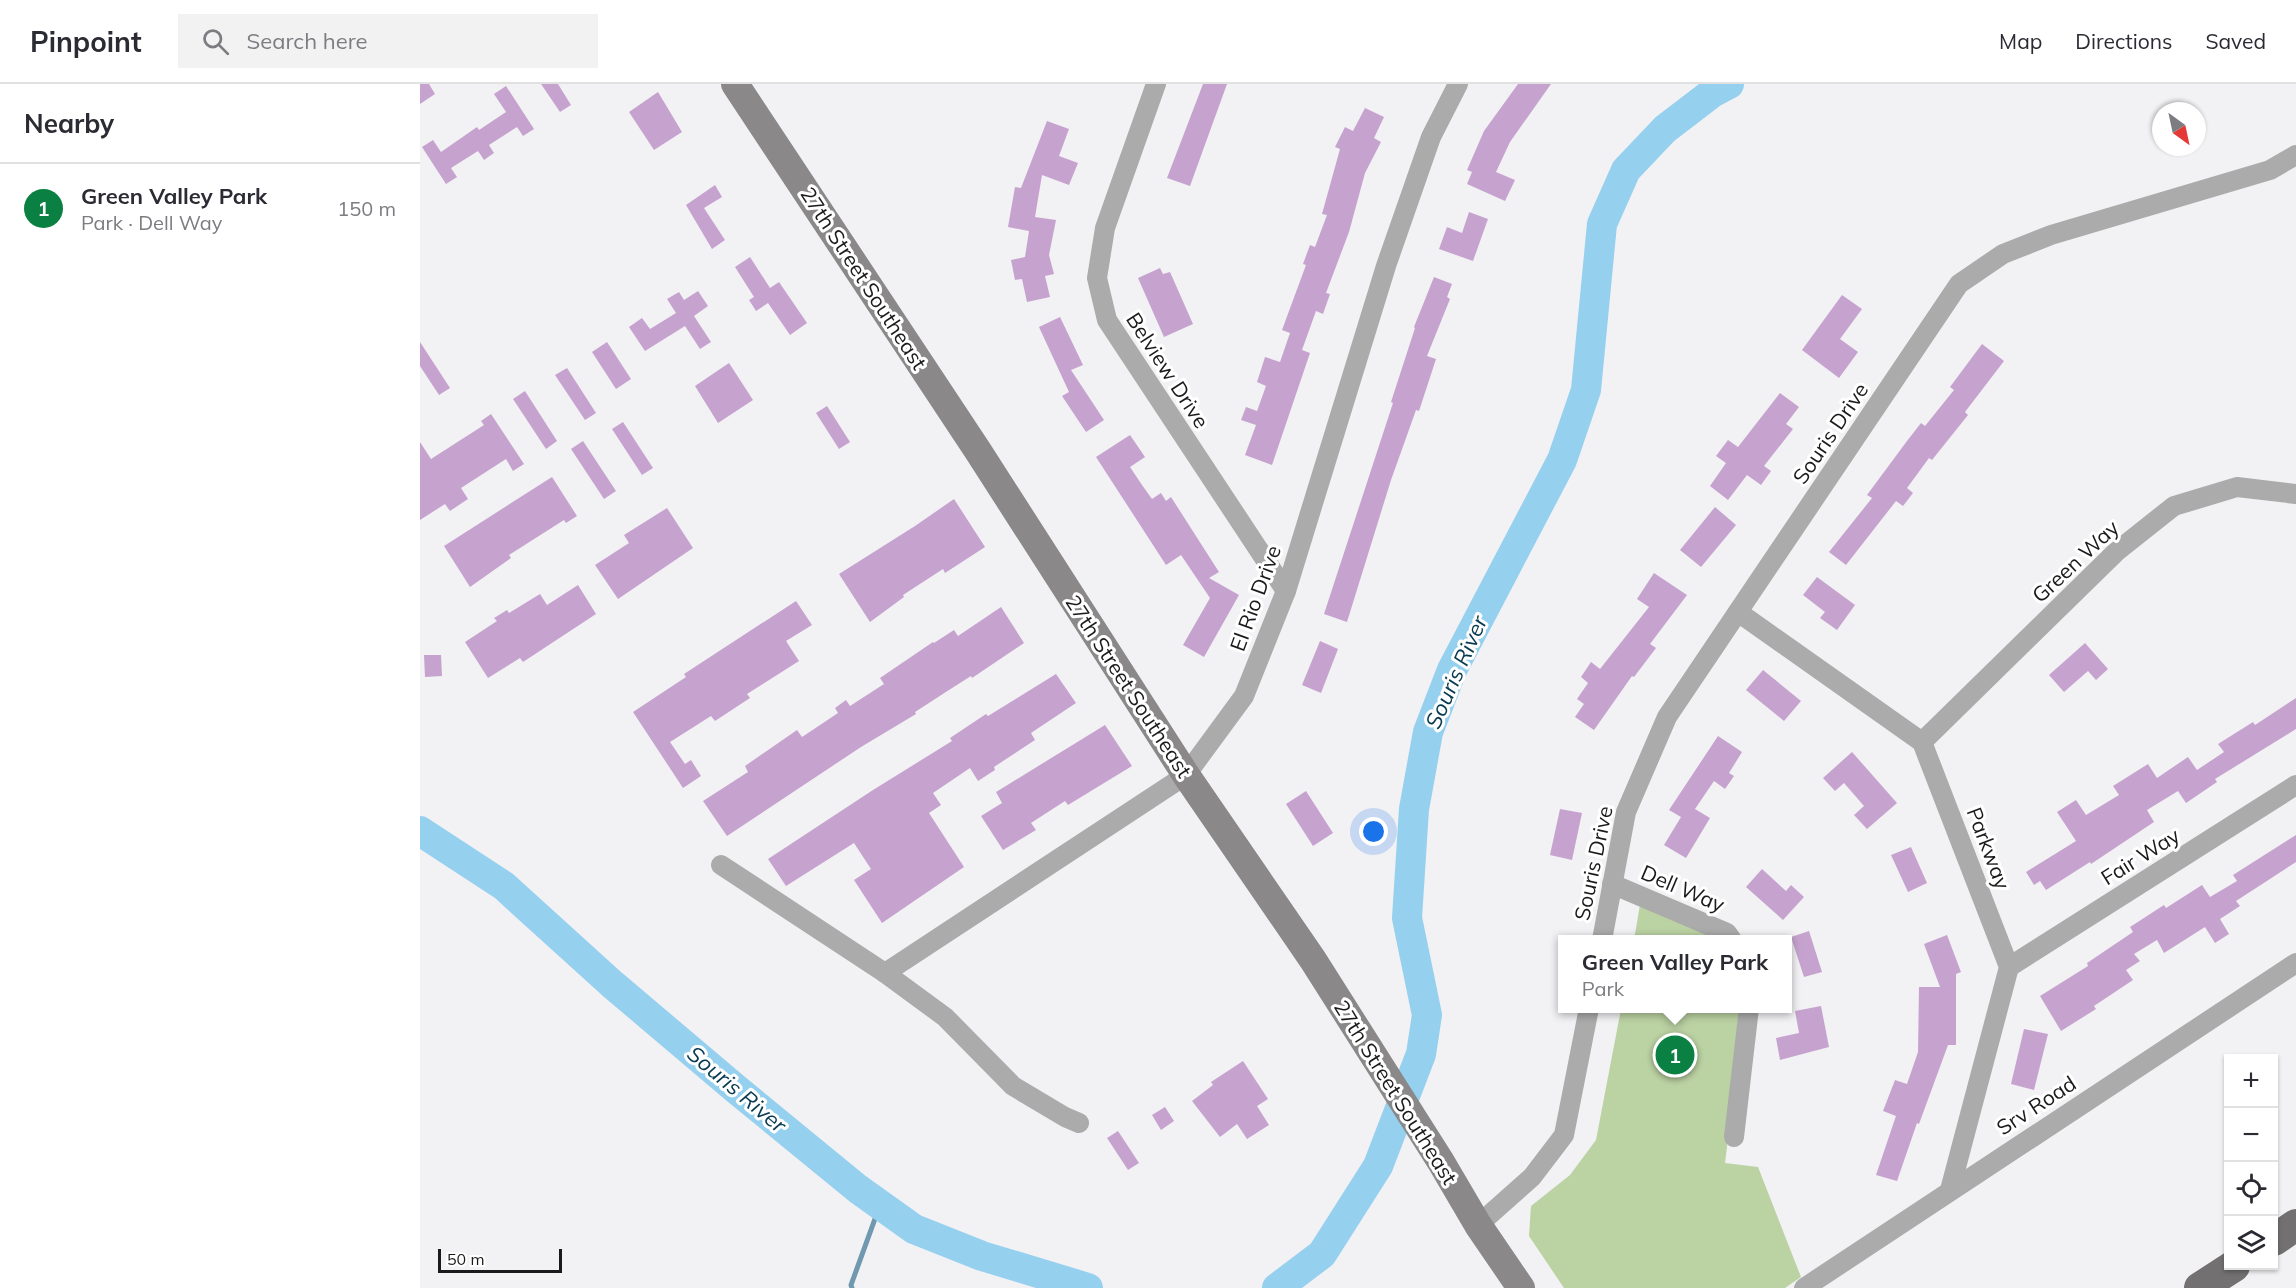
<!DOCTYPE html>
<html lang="en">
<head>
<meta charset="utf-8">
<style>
	body { margin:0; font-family:Mulish,sans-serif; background:#f2f2f3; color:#2b2b33 }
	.controls { position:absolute; right:18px; bottom:18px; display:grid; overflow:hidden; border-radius:0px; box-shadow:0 2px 4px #0004 }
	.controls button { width:54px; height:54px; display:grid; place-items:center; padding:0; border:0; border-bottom:2px solid #e1e1e2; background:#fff; color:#2b2b33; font:30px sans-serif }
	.compass { position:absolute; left:1732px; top:18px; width:54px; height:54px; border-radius:50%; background:#fff; box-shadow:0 2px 4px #0004; rotate:147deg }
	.scale { position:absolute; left:18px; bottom:15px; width:124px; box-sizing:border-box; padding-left:6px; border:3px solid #1a1a1b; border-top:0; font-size:16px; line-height:21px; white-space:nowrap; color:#1a1a1b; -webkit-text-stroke:4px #fff; paint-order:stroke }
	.you { position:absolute; left:954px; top:748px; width:21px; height:21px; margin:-15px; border:4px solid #fff; border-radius:50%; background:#1a73e8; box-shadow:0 0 0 9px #1a73e833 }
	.badge { display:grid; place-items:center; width:39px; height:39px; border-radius:50%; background:#0b8043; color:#fff; font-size:20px; font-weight:700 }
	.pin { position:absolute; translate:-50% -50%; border:3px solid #fff; box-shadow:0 2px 6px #0006 }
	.popup { position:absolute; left:1138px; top:851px; width:234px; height:78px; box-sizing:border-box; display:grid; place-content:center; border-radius:0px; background:#fff; filter:drop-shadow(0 2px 4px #0005); font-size:20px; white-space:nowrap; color:#7c7c81 }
	.popup b { font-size:22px; color:#2b2b33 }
	.popup::after { content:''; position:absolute; left:50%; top:100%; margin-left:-12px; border:12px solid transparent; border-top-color:#fff }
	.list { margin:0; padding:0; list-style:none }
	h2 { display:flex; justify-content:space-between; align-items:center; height:78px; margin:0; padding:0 24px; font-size:26px }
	h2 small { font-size:20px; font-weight:400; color:#7c7c81 }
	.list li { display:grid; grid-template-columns:39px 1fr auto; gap:18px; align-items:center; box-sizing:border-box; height:90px; padding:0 24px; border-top:2px solid #e1e1e2 }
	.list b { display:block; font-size:22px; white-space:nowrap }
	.list p { margin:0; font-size:20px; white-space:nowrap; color:#7c7c81 }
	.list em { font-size:20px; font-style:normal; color:#7c7c81 }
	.icon { flex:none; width:33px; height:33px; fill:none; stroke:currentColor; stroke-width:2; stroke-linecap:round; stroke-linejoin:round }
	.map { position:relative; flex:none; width:1876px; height:1204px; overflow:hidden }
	header { display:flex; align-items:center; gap:36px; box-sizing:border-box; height:84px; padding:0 30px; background:#fff; border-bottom:2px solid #e1e1e2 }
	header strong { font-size:28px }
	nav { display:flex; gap:33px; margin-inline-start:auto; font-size:21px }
	.search { width:420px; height:54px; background:#f2f2f3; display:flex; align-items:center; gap:15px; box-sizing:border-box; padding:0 21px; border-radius:0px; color:#7c7c81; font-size:22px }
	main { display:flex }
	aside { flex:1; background:#fff }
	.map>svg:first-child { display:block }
	.green { fill:#bbd2a3 }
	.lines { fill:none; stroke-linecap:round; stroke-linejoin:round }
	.stream { stroke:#7099af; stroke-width:5 }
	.river { stroke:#95d0ef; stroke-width:30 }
	.building { fill:#c6a3cf }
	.street { stroke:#acabab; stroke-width:20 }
	.secondary { stroke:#8a8889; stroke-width:28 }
	.primary { stroke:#727070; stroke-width:32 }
	.labels { text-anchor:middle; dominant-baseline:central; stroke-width:6; stroke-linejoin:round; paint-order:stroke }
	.street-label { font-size:21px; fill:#1a1a1b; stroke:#fff }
	.water-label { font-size:22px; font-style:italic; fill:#073a50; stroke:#fff }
</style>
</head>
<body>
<header>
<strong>Pinpoint</strong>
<div class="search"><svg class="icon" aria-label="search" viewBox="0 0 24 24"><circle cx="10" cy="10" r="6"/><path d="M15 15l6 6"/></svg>Search here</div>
<nav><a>Map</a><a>Directions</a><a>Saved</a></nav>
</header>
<main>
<aside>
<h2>Nearby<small></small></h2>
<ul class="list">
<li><span class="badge">1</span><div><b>Green Valley Park</b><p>Park · Dell Way</p></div><em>150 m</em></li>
</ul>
</aside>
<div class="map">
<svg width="1876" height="1204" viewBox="0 0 1876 1204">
	<rect width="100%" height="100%" fill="#f2f1f4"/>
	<g class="green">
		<path d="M1221 815 1307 856H1214Z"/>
		<path d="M1201 925H1324L1305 1079 1338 1083 1381 1193 1365 1204H1144L1109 1152 1111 1122 1150 1091 1176 1056Z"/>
	</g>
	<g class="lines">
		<path class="stream" d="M432 1204 431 1201 460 1121"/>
		<g class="river">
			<path d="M0 747 84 802 192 900 316 1005 438 1105 494 1145 562 1172 668 1204"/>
			<path d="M857 1204 902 1170 958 1082 1001 970 1007 931 987 834 994 725 1008 648 1032 586 1142 376 1166 306 1182 140 1206 86 1245 45 1292 9 1309 0"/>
		</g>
	</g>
	<g class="building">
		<path d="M0 0H9L15 10 0 20Z"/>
		<path d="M121 0H138L151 21 140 28Z"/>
		<path d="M783 0H807L770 102 747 94Z"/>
		<path d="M1098 0H1131L1090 58 1076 88 1095 96 1085 117 1047 100 1052 88 1047 86 1064 47Z"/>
		<path d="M86 2 114 45 103 52 97 43 69 61 74 69 64 76 58 67 31 84 37 93 26 100 2 63 13 56 21 68 57 43 59 46 86 28 74 10Z"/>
		<path d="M238 8 262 48 234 66 209 28Z"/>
		<path d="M945 24 964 33 954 54 961 58 945 89 929 148 906 209 910 210 903 230 896 227 882 266 890 269 852 381 825 371 836 341 821 336 826 323 837 327 846 302 837 298 845 273 860 278 870 249 862 246 886 181 883 180 890 161 895 163 907 131 902 130 920 65 915 63 925 43 933 47Z"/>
		<path d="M627 37 649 45 639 72 658 79 649 101 622 91 615 133 636 136 629 171 634 190 625 192 630 213 607 218 602 195 595 196 591 176 605 173 609 147 588 143 595 103 601 104Z"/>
		<path d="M295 101 302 113 284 124 305 156 292 165 266 121Z"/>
		<path d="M1049 128 1068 135 1053 177 1019 165 1027 143 1042 149Z"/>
		<path d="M330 173 350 204 359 198 387 239 370 251 348 219 336 227 329 216 334 213 315 183Z"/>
		<path d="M740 184 743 190 750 188 773 240 744 253 718 194Z"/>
		<path d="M1014 193 1032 200 1027 213 1030 215 1007 272 1016 275 999 327 996 326 971 396 927 538 904 530 973 319 971 318 995 244 994 243Z"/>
		<path d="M278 207 288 222 274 232 291 258 280 265 265 242 225 267 209 243 222 234 230 245 256 229 247 215 259 208 264 216Z"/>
		<path d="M1422 211 1442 225 1420 255 1438 268 1419 294 1382 266Z"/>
		<path d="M640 233 663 281 651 286 684 336 666 348 642 312 649 308 619 243Z"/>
		<path d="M0 258 30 304 19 311 0 282Z"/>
		<path d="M187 258 211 295 196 305 172 268Z"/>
		<path d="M1562 260 1584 277 1545 328 1548 331 1512 376 1509 374 1487 404 1493 409 1483 422 1476 417 1426 481 1409 468 1452 414 1447 411 1487 357 1501 339 1505 342 1534 306 1530 303Z"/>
		<path d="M309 279 333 316 298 339 275 302Z"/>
		<path d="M147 284 176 329 165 336 135 291Z"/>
		<path d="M105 307 137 357 126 365 93 315Z"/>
		<path d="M1360 309 1379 323 1366 340 1373 345 1344 382 1351 387 1341 401 1327 391 1308 416 1290 402 1306 379 1296 372 1308 356 1318 363Z"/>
		<path d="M407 322 430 358 419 365 396 329Z"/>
		<path d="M71 330 104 380 93 387 86 375 41 404 48 415 30 427 25 420 0 436V358L11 375 64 341 61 337Z"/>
		<path d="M203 338 233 384 222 391 192 345Z"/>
		<path d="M710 351 725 373 710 383 722 401 732 415 741 409 746 417 751 413 799 488 789 494 819 511 784 573 763 561 790 514 761 471 746 481 676 373Z"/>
		<path d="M163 357 196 407 184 415 151 365Z"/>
		<path d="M132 393 157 432 146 439 144 436 89 471 91 474 50 503 24 462Z"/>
		<path d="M534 415 565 463 525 489 523 485 483 511 484 513 450 538 419 490 495 442Z"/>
		<path d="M1295 423 1316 441 1281 483 1260 466Z"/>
		<path d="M247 424 273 464 198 515 175 481 209 459 204 451Z"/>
		<path d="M1234 489 1267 511 1230 560 1236 564 1214 593 1212 592 1174 646 1155 633 1164 620 1157 615 1168 599 1161 593 1171 578 1180 585 1229 523 1217 515Z"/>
		<path d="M1397 493 1435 521 1417 546 1400 534 1405 528 1383 511Z"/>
		<path d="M158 501 176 530 103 578 100 574 68 594 45 558 77 537 74 534 87 526 89 529 120 510 127 521Z"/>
		<path d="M376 517 392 541 366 557 379 577 327 610 330 614 295 637 291 632 250 658 265 680 271 676 281 692 263 704 213 628 266 593 264 590Z"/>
		<path d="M581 523 604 559 552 594 551 592 529 606 495 628 496 630 441 663 307 752 283 717 328 688 325 682 377 646 382 653 418 629 415 624 426 616 430 622 464 600 460 594 513 558 514 559 534 546 538 552Z"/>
		<path d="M900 557 918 565 901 609 882 601Z"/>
		<path d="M1665 559 1688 585 1676 596 1668 587 1644 608 1629 591Z"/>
		<path d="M4 571H21L22 592 5 593Z"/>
		<path d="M1343 586 1381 617 1364 637 1326 606Z"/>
		<path d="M636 590 656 619 611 649 615 656 574 683 575 686 558 697 550 684 513 709 521 721 509 729 544 783 462 839 434 796 451 785 434 759 366 802 348 775 453 706 532 657 530 654 566 630 568 632Z"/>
		<path d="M1876 614V645L1795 695 1797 698 1766 719 1758 707 1727 726 1734 738 1671 780 1670 778 1626 806 1620 797 1614 801 1606 788 1656 757 1637 728 1656 716 1666 731 1699 711 1693 702 1728 680 1737 694 1768 673 1777 686 1804 668 1798 660 1833 638 1835 641Z"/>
		<path d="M685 641 712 682 648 721 645 717 611 739 616 746 583 766 561 732 582 719 576 708Z"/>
		<path d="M1298 652 1322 668 1309 689 1314 692 1305 705 1294 697 1275 725 1290 734 1266 774 1244 761 1261 733 1249 726Z"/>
		<path d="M1432 668 1477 719 1447 745 1434 731 1444 722 1424 699 1415 707 1403 694Z"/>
		<path d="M886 707 913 749 893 762 866 720Z"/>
		<path d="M1140 725 1162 729 1152 776 1130 771Z"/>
		<path d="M1876 751V778L1816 817 1820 822 1800 835 1809 850 1795 859 1785 843 1744 869 1737 856 1714 870 1720 877 1706 886 1713 896 1674 922 1676 925 1641 947 1620 912 1668 882 1667 879 1713 848 1710 843 1744 821 1746 824 1782 801 1790 813 1817 797 1813 791Z"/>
		<path d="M1491 763 1507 799 1488 808 1471 771Z"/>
		<path d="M1342 785 1366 807 1371 801 1384 813 1363 836 1326 803Z"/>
		<path d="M1389 847 1402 888 1384 893 1371 853Z"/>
		<path d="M1527 851 1541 888 1536 890V961H1528L1499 1040 1497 1039 1477 1097 1456 1091 1476 1032 1463 1027 1475 996 1487 1000 1498 968 1499 903H1520L1504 860Z"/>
		<path d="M1401 922 1409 963 1360 976 1356 954 1379 949 1375 927Z"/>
		<path d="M1604 945 1628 950 1614 1006 1591 1000Z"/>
		<path d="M823 977 848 1015 837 1022 849 1041 827 1055 817 1040 800 1053 772 1017 793 1001 791 998Z"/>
		<path d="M745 1023 754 1037 741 1046 732 1031Z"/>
		<path d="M698 1047 719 1079 708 1086 687 1054Z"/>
	</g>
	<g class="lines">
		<g class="street">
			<path d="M736 0 685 144 677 194 687 236 866 507"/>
			<path d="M1318 528 1502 658 1589 883 1530 1106"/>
			<path d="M1502 658 1696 468 1754 422 1817 403 1876 410"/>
			<path d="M301 781 465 889 525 933 593 1002 645 1033 659 1039"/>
			<path d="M1192 800 1307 849 1312 856"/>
			<path d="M1182 856 1206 728 1247 633 1539 200 1583 170 1631 151 1850 86 1876 71"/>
			<path d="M1589 883 1876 701"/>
			<path d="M465 889 766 691 824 612 866 507 966 182 1011 53 1038 0"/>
			<path d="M1314 1053 1329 924"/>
			<path d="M1058 1141 1112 1093 1144 1051 1169 924"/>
			<path d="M1384 1204 1876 879"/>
		</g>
		<path class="secondary" d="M315 0 558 367 766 691 893 876 1021 1078 1058 1141 1101 1204"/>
		<g class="primary">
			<path d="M1854 1156 1876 1141"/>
			<path d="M1780 1204 1814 1182"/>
		</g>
	</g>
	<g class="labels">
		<g class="street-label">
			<text transform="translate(444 194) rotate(57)">27th Street Southeast</text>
			<text transform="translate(748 286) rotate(57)">Belview Drive</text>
			<text transform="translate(1410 349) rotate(-56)">Souris Drive</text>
			<text transform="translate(1655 477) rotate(-43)">Green Way</text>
			<text transform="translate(835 514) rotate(-70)">El Rio Drive</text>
			<text transform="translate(709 602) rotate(57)">27th Street Southeast</text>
			<text transform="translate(1569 764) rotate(69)">Parkway</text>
			<text transform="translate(1720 772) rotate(-32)">Fair Way</text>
			<text transform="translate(1173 779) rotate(-78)">Souris Drive</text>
			<text transform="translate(1263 804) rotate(23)">Dell Way</text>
			<text transform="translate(976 1008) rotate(58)">27th Street Southeast</text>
			<text transform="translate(1616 1021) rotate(-33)">Srv Road</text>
		</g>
		<g class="water-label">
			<text transform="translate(1036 588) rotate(-66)">Souris River</text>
			<text transform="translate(317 1005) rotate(40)">Souris River</text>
		</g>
	</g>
</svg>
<div class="controls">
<button>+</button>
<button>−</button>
<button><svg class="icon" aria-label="locate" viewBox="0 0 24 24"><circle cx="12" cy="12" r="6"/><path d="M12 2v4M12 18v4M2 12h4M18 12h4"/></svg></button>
<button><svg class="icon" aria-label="layers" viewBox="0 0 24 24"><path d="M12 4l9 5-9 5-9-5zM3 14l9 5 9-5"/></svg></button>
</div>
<svg class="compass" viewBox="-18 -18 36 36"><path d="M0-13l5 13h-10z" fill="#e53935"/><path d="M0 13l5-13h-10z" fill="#7c7c81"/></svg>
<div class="scale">50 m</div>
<div class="you"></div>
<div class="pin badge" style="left:1255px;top:971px">1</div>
<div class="popup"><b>Green Valley Park</b>Park</div>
</div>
</main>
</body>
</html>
